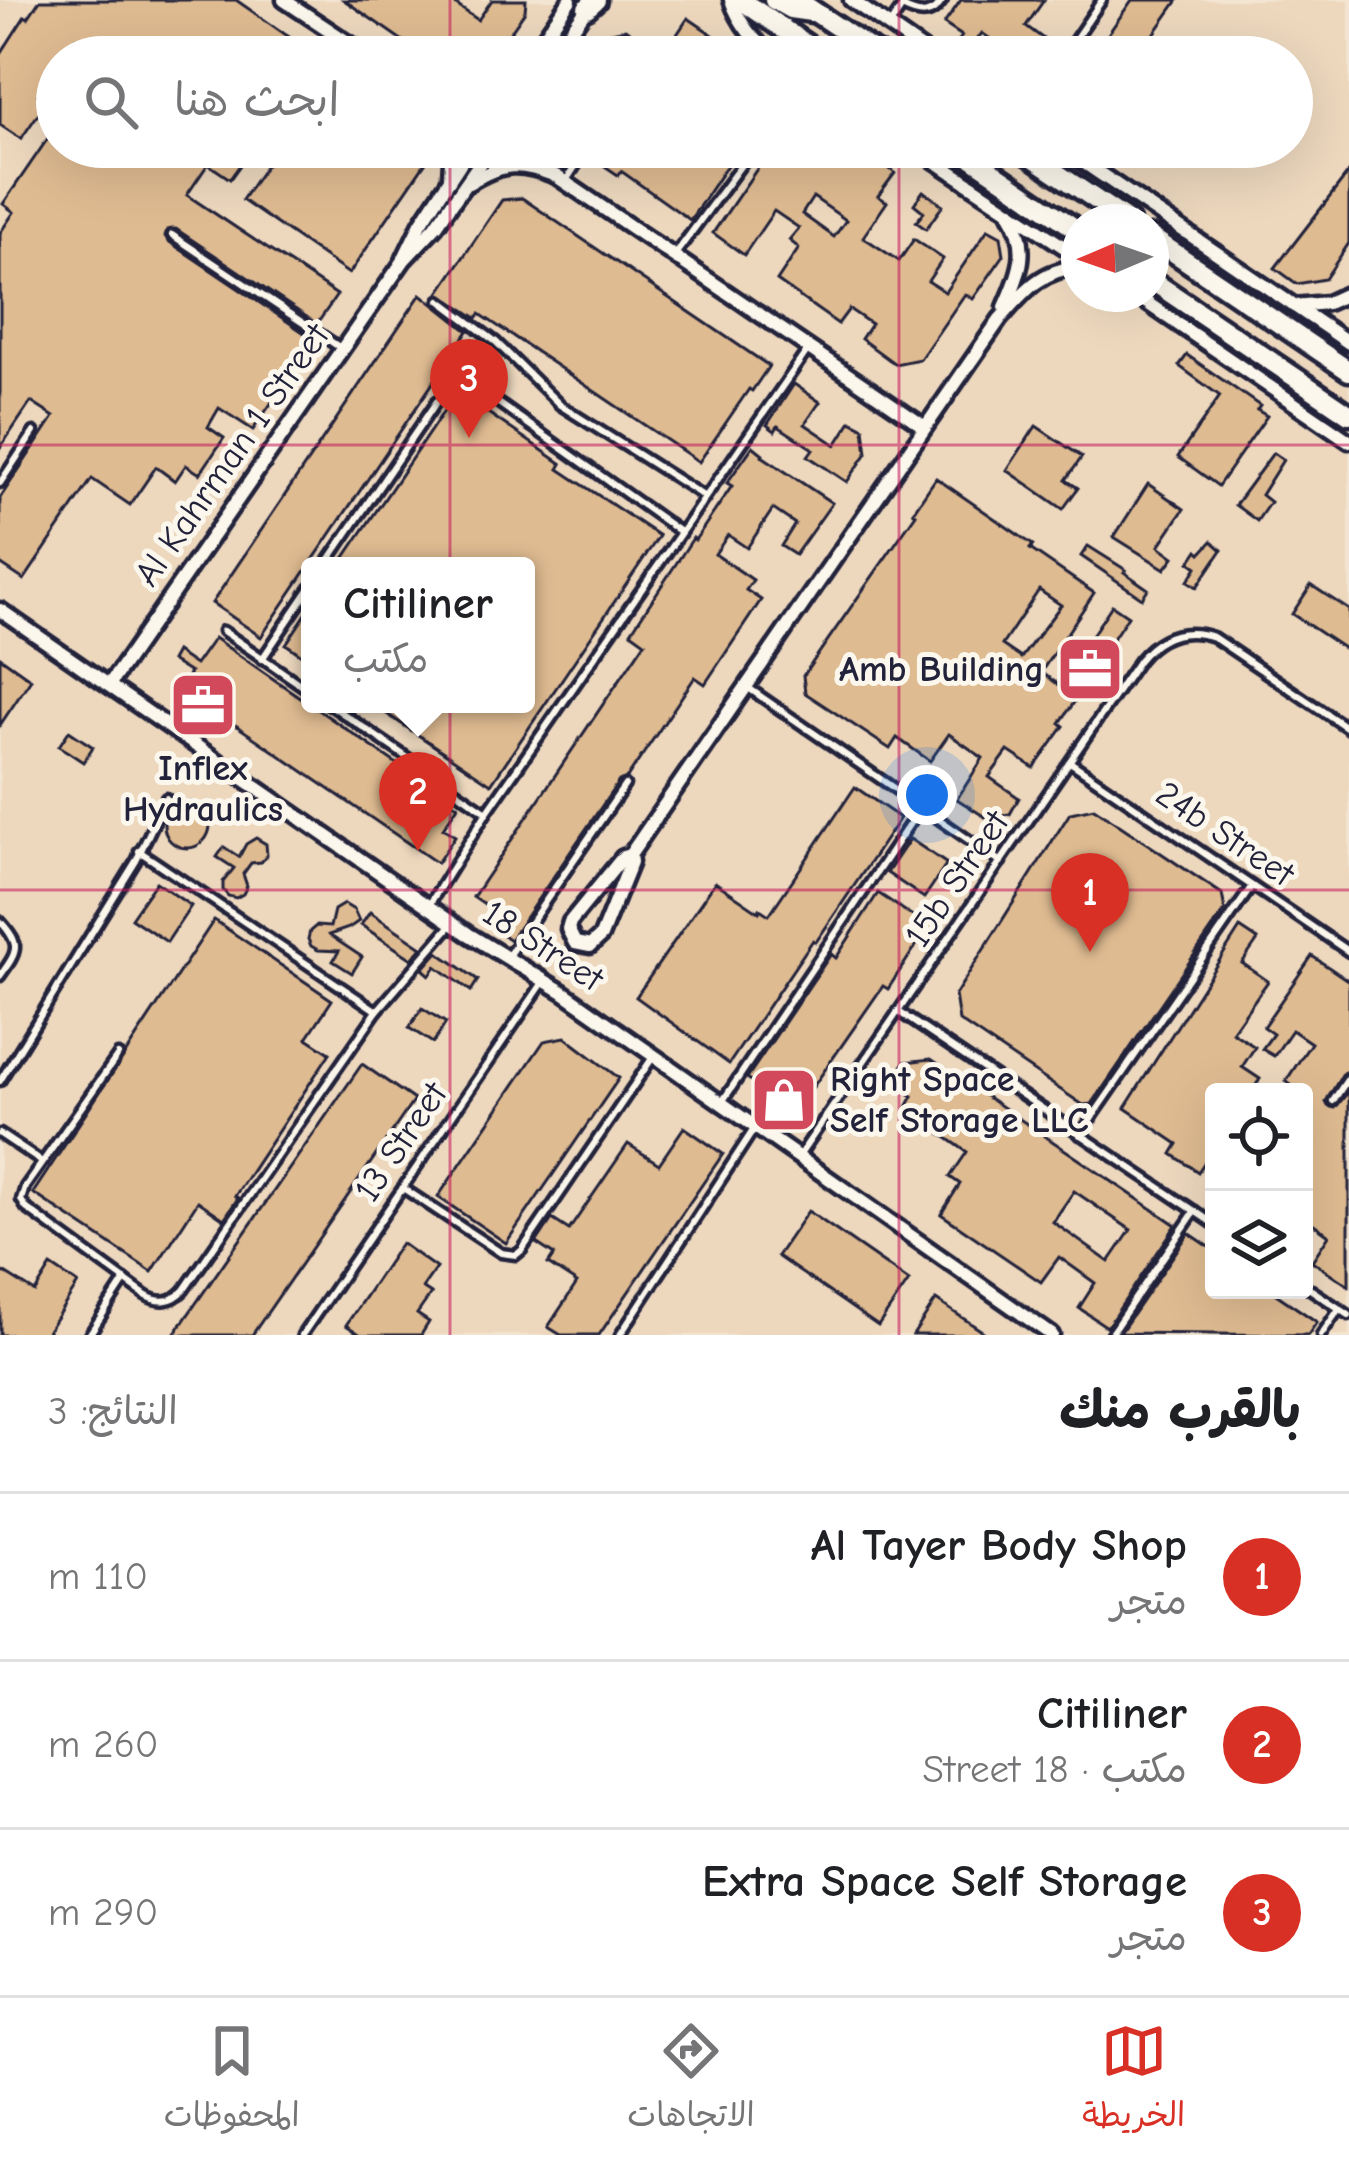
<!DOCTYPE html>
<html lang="ar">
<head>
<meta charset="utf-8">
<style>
	body { margin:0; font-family:"Comic Neue","Playpen Sans Arabic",sans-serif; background:#f2f2f2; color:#202124; direction:rtl }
	.controls { position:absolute; right:36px; bottom:36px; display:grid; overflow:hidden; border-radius:12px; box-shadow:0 12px 48px #0002 }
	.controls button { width:108px; height:108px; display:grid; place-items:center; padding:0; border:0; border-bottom:3px solid #e0e0e0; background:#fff; color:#202124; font:60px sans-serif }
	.compass { position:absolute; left:1061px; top:204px; width:108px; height:108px; border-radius:50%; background:#fff; box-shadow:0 12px 48px #0002; rotate:268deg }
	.you { position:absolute; left:927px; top:795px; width:42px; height:42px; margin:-30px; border:9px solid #fff; border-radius:50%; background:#1a73e8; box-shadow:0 0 0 18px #1a73e833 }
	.badge { display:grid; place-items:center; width:78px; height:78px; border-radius:50%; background:#d93025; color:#fff; font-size:39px; font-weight:700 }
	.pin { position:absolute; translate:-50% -99px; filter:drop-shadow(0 3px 6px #0008) }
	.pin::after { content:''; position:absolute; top:63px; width:42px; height:36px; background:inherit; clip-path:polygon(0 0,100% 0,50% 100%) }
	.popup { position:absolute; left:301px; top:557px; width:234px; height:156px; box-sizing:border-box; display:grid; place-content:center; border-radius:12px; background:#fff; filter:drop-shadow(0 3px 9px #0005); font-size:39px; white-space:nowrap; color:#757577 }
	.popup b { font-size:45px; color:#202124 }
	.popup::after { content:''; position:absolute; left:50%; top:100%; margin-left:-24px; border:24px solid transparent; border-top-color:#fff }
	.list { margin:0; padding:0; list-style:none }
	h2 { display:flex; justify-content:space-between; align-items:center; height:156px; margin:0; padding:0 48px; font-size:51px }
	h2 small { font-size:39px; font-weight:400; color:#757577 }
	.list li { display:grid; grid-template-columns:78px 1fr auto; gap:36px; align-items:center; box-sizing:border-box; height:168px; padding:0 48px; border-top:3px solid #e0e0e0 }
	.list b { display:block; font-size:45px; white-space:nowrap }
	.list p { margin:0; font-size:39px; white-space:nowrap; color:#757577 }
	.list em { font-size:39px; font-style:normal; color:#757577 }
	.icon { flex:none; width:66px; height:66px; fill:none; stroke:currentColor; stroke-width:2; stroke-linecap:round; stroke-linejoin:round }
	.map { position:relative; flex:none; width:1349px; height:1335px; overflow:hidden; direction:ltr }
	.search { position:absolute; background:#fff; box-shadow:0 12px 48px #0002; left:36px; right:36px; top:36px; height:132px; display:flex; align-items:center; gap:30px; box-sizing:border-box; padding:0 42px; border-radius:66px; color:#757577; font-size:45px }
	.sheet { height:660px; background:#fff }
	nav { display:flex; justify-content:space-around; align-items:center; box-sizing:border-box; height:168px; border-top:3px solid #e0e0e0; background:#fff; font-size:33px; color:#757577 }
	nav a { display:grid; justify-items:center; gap:6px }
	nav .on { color:#d93025 }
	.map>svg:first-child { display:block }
	.built { fill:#edd8be; fill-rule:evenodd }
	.building { fill:#dfbb91; stroke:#22223b; stroke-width:3; fill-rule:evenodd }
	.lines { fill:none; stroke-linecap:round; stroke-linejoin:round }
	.service-casing { stroke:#22223b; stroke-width:15 }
	.minor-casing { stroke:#22223b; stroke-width:21 }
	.secondary-casing { stroke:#22223b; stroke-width:27 }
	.service { stroke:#fbf7ec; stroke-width:6 }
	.minor { stroke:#fbf7ec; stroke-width:12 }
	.secondary { stroke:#fbf7ec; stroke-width:18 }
	.grid { fill:none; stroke:#c2185b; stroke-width:3; stroke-opacity:0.55 }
	.labels { text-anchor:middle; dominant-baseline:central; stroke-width:10; stroke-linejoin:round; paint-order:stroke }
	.street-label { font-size:36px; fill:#22223b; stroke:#fbf7ec }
	.poi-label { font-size:36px; font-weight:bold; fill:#22223b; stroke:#fbf7ec; text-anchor:end }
</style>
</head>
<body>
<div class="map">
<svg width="1349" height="1335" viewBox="0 0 1349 1335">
	<rect width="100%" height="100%" fill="#f3e5d1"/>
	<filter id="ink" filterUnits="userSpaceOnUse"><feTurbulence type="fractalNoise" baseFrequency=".00833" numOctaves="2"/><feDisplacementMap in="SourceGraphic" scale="24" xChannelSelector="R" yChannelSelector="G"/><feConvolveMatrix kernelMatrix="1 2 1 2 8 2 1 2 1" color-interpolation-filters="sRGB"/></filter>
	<g filter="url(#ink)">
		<path class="built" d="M0 0H1349V1335H0ZM57 57H1292V147H57ZM1079 222H1151V294H1079ZM310 566H526V704H310ZM1214 1092H1304V1290H1214Z"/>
		<g class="building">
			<path d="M40 0H236L292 39 280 57H105L76 38 64 57H57V67L38 95 47 101 21 139 0 125V55L25 16 28 18Z"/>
			<path d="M344 0H449L478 20 492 0H526L525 11 493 57H426Z"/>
			<path d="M961 0H1044L1026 26 1049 43 1039 57H1016L982 33 964 57 953 49 962 36 944 24Z"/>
			<path d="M1132 0H1178L1138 57H1092Z"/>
			<path d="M688 18 713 35 698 57H662Z"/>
			<path d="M625 29 643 42 633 57H590L606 33Z"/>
			<path d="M57 125V147H253L230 179 208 164 187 195 337 295 317 324 176 229 167 230 165 236 168 241 309 336 272 393 276 396 253 430 219 408 208 427 224 438 200 474 186 465 175 481 156 467 130 505 92 479 24 580 0 564V498L54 417 31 402 0 448V233L14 212 3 204Z"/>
			<path d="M278 147H436L349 274 242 200Z"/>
			<path d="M600 147H723L734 155 690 220 621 171 618 175 593 158Z"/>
			<path d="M772 147H803L810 151 813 147H843L864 162 872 151 883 159 881 162 895 173 878 196 887 202 863 237 899 261 914 239 943 259 928 281 945 292 988 229 1001 236 1004 255 973 299 965 294 920 359 895 364 861 339 871 324 849 309 838 324 777 281 799 248 789 240 799 228 774 211 744 255 713 233ZM813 197 846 220 834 237 802 214Z"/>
			<path d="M1349 172V243L1325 279 1297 284 1275 268Z"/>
			<path d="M923 191 943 205 926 229 916 222 924 212 914 204Z"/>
			<path d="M522 198 769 366 752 391 749 389 699 462 480 314 477 318 439 293 502 200Z"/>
			<path d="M421 294 468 331 261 637 212 603Z"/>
			<path d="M1187 355 1260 406 1257 410 1267 416 1218 486 1178 457 1220 396 1179 366Z"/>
			<path d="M794 384 820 402 805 424 836 445 851 421 864 428 867 453 847 482 808 456 813 449 778 426 775 431 767 425Z"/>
			<path d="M460 397H465L562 464 559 469 659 536 491 784 372 704H526V566H339L450 402Z"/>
			<path d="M1036 426 1082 457 1066 480 1078 488 1063 509 1007 470Z"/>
			<path d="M753 446 763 454 762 456 832 503 795 555 781 546 795 524 773 509 747 548 728 535 715 554 753 580 746 590 761 600 705 684 695 677 627 778 619 781 510 940 487 924 495 912 473 897 645 642 631 632 693 538 695 540 732 486 727 483Z"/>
			<path d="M1273 453 1283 460 1261 495 1270 502 1257 521 1235 505Z"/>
			<path d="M936 478 1033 545 1030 549 1094 593 1041 672 1059 685 1112 605 1128 616 1094 667 1097 669 1060 723 1064 726 1034 768 1008 751 989 777 1019 798 1010 814 985 817 957 799 983 758 949 734 930 761 897 738 890 749 805 693 803 676 916 514 913 512ZM1039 590 1061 605 1021 658 1002 645Z"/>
			<path d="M1148 484 1184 509 1159 546 1174 557 1165 569 1114 537Z"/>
			<path d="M1212 541 1222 550 1197 587 1188 581 1197 567 1190 562 1198 550 1201 553Z"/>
			<path d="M1088 546 1126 570 1124 572 1148 589 1142 598 1081 556Z"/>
			<path d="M1311 585 1349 610V652L1292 614Z"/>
			<path d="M310 608V661L286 644Z"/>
			<path d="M214 638 458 806 443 828 455 836 437 863 180 687 190 673 171 661 176 652 195 665Z"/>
			<path d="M0 657 31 679 0 725Z"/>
			<path d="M69 731 93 747 83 762 59 746Z"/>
			<path d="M855 787 900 818 816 942 813 940 729 1064 636 997 715 882 759 912 760 909 769 915Z"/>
			<circle cx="187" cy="825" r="23"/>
			<path d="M1094 808 1222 894 1225 910 1092 1104 1083 1105 959 1021 955 995 1070 813Z"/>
			<path d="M256 838 266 844 267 856 261 862 251 863 243 874 247 886 243 894 236 898 228 896 223 890V882L234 868 217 857 224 847 239 857 246 844Z"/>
			<path d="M910 839 947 864 924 898 887 873Z"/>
			<path d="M156 882 191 906 167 942 131 918Z"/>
			<path d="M878 893 923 923 919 929 925 932 888 989 883 986 806 1097 779 1100 747 1078 831 954 836 958Z"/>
			<path d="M344 904 354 910 359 921 349 928 329 935 362 957 352 973 333 961 339 951 318 950 311 946 308 939 310 931 316 926 330 927 334 910Z"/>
			<path d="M370 912 422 947 412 959 361 925Z"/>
			<path d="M214 920 332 1000 307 1038 330 1053 235 1196 238 1198 224 1219 198 1201 152 1272 33 1193Z"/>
			<path d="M1240 928 1258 940 1242 963 1268 981 1232 1032 1255 1047 1242 1067 1260 1079 1251 1092H1214V1148L1198 1172 1172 1154 1178 1144 1125 1108Z"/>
			<path d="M438 952 478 980 471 991 436 966 430 975 423 969Z"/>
			<path d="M1312 956 1349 981V1070L1343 1073 1326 1102 1328 1106 1335 1108 1349 1091V1286L1312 1261 1329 1235 1304 1217V1092H1286L1291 1085 1286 1081 1311 1043 1292 1030 1274 1056 1262 1049 1273 1034 1263 1027Z"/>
			<path d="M422 1008 446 1023 433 1043 409 1028Z"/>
			<path d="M565 1037 619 1078 506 1243 438 1197 544 1041Z"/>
			<path d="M931 1059 1176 1225 1107 1327 1079 1308 1095 1283 1059 1257 1041 1282 941 1214 960 1184 950 1177 967 1152 906 1109 913 1096 891 1083 905 1062ZM1074 1191 1131 1230 1109 1262 1053 1222Z"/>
			<path d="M362 1064 414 1100 252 1335H174Z"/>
			<path d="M684 1127 723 1154 599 1335H561L548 1327 577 1283 548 1264 554 1255 536 1243 552 1219 569 1230 628 1144 659 1164Z"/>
			<path d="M808 1211 909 1281 878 1326 777 1256Z"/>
			<path d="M1189 1233 1214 1250V1290H1270L1317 1322 1308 1335 1120 1333Z"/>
			<path d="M401 1243 436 1268 422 1288 431 1294 417 1314 429 1322 421 1335H361L346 1325Z"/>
			<path d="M51 1266 78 1284 45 1335H0V1270L35 1292Z"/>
			<path d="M936 1300 988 1335H913Z"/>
		</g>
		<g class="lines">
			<g class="service-casing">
				<g id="service">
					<path d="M902 7C920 16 931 18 943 0"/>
					<path d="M889 26 907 0"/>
					<path d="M991 53 996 57"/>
					<path d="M1063 57 1102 0"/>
					<path d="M567 179 588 147"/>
					<path d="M172 235 342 349"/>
					<path d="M674 256 750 153"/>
					<path d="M440 300 496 342 560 405 705 497"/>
					<path d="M0 483 34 432"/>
					<path d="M325 566 437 401 458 389 483 392 680 532"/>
					<path d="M223 631 310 691"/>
					<path d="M262 659 310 588"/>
					<path d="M747 687 1001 862"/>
					<path d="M329 704 487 812"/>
					<path d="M1070 762 1349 952"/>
					<path d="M139 851 377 1011"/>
					<path d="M429 905 487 812 809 348"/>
					<path d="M0 921C22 945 18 951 0 976"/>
					<path d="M508 956 625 785"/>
					<path d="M899 1012 1214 1224"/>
					<path d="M118 1055 25 1187 21 1200 26 1208 145 1295C159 1304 173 1302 184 1290L377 1011 452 924"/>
					<path d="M0 1081 136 861 166 798"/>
					<path d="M1333 1101 1349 1077"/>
					<path d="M722 1102 921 807"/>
					<path d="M0 1134 42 1162"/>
					<path d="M1080 1135 1252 886"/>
					<path d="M799 1156 1139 660C1159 636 1183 627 1213 637L1349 729"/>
					<path d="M403 1188 501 1253 516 1255 522 1250 653 1057"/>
					<path d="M1304 1285 1349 1315"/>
					<path d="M89 1335 125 1280"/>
					<path d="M302 1335 544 981"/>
					<path d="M620 1335 754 1129"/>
					<path d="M1110 1335 1195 1211"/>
					<path d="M1321 1335 1339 1309"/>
				</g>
			</g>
			<g class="minor-casing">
				<g id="minor">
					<path d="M284 0 370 57"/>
					<path d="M731 0C740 25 754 42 775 57"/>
					<path d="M851 0 933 57"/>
					<path d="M530 57 570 0"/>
					<path d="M552 57 590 4"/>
					<path d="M533 147 551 171"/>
					<path d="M914 147 1079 257"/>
					<path d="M1061 147 1349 343"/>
					<path d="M450 176 452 147"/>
					<path d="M469 183C503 162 520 162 556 176L925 427"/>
					<path d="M404 258 421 223 471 147"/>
					<path d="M1134 294 1349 441"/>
					<path d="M1294 306 1327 303 1349 293"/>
					<path d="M1005 307C1020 274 1031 247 1010 214"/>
					<path d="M0 610 468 934 563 992 1052 1335"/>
					<path d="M109 685 404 260 436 226 491 147"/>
					<path d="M630 855 1000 319C1023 293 1041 269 1079 267"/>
					<path d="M630 855 631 862 601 936 590 946 575 943 568 929 570 922 623 857Z"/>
				</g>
			</g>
			<g class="secondary-casing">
				<g id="secondary">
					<path d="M741 0 824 57"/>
					<path d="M774 0 790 9 811 12"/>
					<path d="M797 0 882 57"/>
					<path d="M587 8 596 0"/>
					<path d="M956 147 1079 231"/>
					<path d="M1018 147 1129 222"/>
					<path d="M1151 237 1349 371"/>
					<path d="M1151 280 1349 414"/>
				</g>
			</g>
			<use href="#service" class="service"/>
			<use href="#minor" class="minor"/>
			<use href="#secondary" class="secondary"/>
		</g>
	</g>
	<path class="grid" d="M450 0V57M899 0V57M450 147V1335M899 147V1335M0 445H1349M0 890H1349"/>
	<defs>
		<g id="office-square" transform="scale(3.45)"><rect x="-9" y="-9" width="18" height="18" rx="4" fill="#d1495b" stroke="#fbf7ec"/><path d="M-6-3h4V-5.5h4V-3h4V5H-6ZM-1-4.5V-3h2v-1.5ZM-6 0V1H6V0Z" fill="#fff"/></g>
		<g id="shop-square" transform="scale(3.45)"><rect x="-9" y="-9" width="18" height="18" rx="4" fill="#d1495b" stroke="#fbf7ec"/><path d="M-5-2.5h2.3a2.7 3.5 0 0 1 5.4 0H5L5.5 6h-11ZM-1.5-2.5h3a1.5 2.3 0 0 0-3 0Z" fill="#fff"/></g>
	</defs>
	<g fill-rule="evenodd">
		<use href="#office-square" x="1090" y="669"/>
		<use href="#office-square" x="203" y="705"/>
		<use href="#shop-square" x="784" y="1100"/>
	</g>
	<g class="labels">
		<g class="street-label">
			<text transform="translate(232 455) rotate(-55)">Al Kahrman 1 Street</text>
			<text transform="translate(1225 834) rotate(34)">24b Street</text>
			<text transform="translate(957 879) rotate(-56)">15b Street</text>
			<text transform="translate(543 946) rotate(33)">18 Street</text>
			<text transform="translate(401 1142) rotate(-56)">13 Street</text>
		</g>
		<g class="poi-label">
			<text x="1044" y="669">Amb Building</text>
			<text x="203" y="768" text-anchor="middle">Inflex<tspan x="203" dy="41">Hydraulics</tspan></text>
			<text x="830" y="1079" text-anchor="start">Right Space<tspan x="830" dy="41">Self Storage LLC</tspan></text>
		</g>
	</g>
</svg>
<div class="controls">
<button><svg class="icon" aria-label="locate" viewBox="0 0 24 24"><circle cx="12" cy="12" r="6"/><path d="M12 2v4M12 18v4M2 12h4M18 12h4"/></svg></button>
<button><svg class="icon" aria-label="layers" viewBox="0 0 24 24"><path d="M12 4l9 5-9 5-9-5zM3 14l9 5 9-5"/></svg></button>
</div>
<svg class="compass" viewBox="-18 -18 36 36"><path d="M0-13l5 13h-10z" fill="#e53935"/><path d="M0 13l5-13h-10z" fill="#757577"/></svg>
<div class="you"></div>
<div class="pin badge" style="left:1090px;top:952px">1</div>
<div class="pin badge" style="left:418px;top:851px">2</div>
<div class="popup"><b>Citiliner</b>مكتب</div>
<div class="pin badge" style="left:469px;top:438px">3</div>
<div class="search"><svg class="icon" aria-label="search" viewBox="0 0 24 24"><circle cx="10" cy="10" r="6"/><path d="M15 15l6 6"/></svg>ابحث هنا</div>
</div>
<section class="sheet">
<h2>بالقرب منك<small>النتائج: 3</small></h2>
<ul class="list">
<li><span class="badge">1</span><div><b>Al Tayer Body Shop</b><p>متجر</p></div><em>110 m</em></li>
<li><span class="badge">2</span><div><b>Citiliner</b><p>مكتب · 18 Street</p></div><em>260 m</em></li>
<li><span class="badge">3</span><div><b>Extra Space Self Storage</b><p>متجر</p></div><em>290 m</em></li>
</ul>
</section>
<nav>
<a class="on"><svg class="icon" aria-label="map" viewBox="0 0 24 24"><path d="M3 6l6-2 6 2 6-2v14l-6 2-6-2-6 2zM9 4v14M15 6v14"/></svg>الخريطة</a>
<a><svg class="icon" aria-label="directions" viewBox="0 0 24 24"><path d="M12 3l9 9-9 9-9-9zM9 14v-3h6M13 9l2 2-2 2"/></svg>الاتجاهات</a>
<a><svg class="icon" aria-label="saved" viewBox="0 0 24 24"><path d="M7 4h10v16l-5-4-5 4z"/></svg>المحفوظات</a>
</nav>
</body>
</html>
